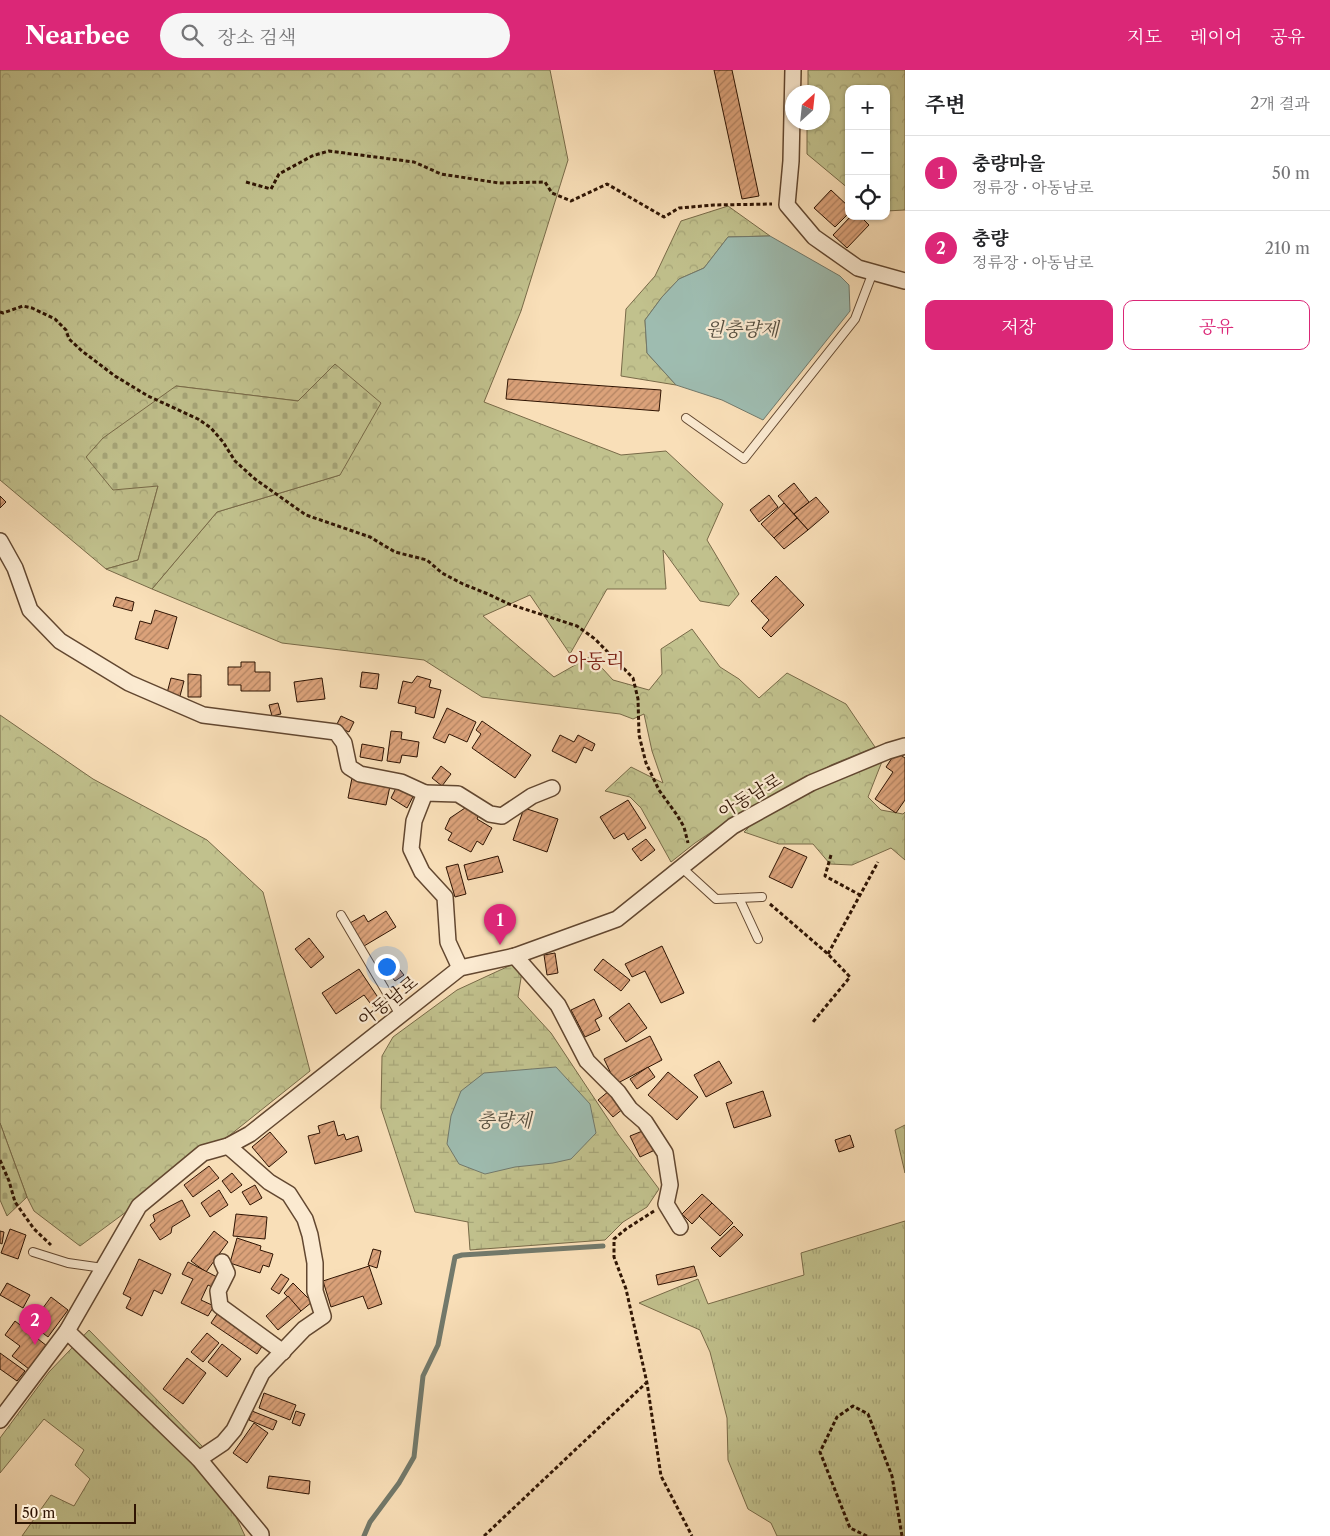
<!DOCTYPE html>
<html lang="ko">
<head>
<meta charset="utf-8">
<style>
	body { margin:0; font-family:"Libre Caslon Text","Noto Serif KR",serif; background:#f6f6f6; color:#202124 }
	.controls { position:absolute; right:15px; top:15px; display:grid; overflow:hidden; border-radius:10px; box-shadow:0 1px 4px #0004 }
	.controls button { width:45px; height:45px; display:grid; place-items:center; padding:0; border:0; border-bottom:1px solid #e0e0e0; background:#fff; color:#202124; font:25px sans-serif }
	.compass { position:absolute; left:785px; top:15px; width:45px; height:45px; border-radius:50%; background:#fff; box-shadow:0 1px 4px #0004; rotate:27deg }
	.scale { position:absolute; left:15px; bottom:12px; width:121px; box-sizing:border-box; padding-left:5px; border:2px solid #2f1403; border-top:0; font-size:14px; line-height:18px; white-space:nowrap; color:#2f1403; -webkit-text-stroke:4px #fbead1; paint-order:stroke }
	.you { position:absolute; left:386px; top:896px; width:18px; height:18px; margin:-12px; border:4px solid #fff; border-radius:50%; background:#1a73e8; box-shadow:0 0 0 8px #1a73e833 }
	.badge { display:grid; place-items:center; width:32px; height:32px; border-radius:50%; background:#db2777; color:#fff; font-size:16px; font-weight:700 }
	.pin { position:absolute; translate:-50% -41px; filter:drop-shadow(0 1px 2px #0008) }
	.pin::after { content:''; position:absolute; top:26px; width:18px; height:15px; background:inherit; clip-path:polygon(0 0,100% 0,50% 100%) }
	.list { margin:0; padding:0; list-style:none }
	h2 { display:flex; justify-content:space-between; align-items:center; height:65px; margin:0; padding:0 20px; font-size:21px }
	h2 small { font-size:16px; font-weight:400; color:#757577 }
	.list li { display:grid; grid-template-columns:32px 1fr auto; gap:15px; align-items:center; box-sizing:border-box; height:75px; padding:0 20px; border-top:1px solid #e0e0e0 }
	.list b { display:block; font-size:19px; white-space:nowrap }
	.list p { margin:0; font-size:16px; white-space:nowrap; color:#757577 }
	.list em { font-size:16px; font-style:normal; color:#757577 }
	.actions { display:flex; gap:10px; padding:15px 20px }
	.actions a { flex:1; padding:11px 0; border:1px solid #db2777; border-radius:10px; text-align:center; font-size:18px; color:#db2777 }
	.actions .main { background:#db2777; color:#fff }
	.icon { flex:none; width:28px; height:28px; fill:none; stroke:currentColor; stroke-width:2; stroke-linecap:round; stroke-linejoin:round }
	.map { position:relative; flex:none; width:905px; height:1466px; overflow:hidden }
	header { display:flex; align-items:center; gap:30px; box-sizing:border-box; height:70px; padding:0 25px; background:#db2777; color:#fff }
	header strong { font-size:24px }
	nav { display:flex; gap:28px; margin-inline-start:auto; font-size:18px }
	.search { width:350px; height:45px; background:#f6f6f6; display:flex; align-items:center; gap:12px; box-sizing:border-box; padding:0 18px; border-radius:28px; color:#757577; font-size:19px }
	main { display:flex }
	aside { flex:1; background:#fff }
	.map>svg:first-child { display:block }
	.grass { fill:url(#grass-tufts); stroke:#786a48 }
	.forest { fill:url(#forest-crowns); stroke:#786a48 }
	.wetland { fill:url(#wetland-marsh); stroke:#786a48 }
	.cemetery { fill:url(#cemetery-stones); stroke:#786a48 }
	.water { fill:#9ebcb0; stroke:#72796b }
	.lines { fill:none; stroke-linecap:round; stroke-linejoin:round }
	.stream { stroke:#72796b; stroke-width:5 }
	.building { fill:url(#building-hatch); stroke:#2f1403 }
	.lane-casing { stroke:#624730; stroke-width:10 }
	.street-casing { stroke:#624730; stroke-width:18 }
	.path { stroke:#2f1403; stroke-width:3; stroke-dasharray:4 2.5; stroke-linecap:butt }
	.lane { stroke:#fbead1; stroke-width:8 }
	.street { stroke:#fbead1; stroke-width:15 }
	.labels { text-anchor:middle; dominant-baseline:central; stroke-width:4.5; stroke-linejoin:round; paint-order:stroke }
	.street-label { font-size:18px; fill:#2f1403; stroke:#fbead1 }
	.water-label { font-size:19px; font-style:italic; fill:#564f40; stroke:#fbead1 }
	.quarter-label { font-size:20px; fill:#7a1f14; stroke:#fbead1 }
</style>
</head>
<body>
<header>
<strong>Nearbee</strong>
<div class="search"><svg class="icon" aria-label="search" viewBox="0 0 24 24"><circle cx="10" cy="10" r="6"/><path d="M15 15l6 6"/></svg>장소 검색</div>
<nav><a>지도</a><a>레이어</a><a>공유</a></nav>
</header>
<main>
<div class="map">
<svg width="905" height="1466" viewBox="0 0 905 1466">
	<defs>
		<pattern id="grass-tufts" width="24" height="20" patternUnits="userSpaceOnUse" patternTransform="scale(1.25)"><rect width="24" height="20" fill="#c1c18d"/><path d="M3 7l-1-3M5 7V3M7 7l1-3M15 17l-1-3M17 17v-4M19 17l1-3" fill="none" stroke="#a6a578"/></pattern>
		<pattern id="forest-crowns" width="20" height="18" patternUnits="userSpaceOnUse" patternTransform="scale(1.25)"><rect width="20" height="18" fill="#c1c18d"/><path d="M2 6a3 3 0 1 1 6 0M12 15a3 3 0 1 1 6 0" fill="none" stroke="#a6a578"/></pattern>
		<pattern id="wetland-marsh" width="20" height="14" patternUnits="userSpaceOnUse" patternTransform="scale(1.25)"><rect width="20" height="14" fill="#c1c18d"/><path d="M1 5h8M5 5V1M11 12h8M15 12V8" fill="none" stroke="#a6a578"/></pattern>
		<pattern id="cemetery-stones" width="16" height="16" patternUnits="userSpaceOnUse" patternTransform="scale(1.25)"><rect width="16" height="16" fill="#c1c18d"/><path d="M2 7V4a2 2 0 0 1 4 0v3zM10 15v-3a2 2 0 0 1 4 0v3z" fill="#a6a578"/></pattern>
		<pattern id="building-hatch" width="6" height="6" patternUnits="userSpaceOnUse" patternTransform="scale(1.25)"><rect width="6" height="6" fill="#dba27a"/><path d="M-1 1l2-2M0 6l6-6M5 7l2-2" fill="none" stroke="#b28362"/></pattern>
	</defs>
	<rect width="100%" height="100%" fill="#f9dfb8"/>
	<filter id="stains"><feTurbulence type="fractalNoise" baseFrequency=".004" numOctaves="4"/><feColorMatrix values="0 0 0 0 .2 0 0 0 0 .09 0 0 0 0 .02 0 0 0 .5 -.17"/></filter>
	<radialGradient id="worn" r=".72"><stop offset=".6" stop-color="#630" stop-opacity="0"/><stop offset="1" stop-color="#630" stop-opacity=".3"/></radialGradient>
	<g class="grass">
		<path d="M905 1055V1103L895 1060Z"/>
		<path d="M905 1151V1466H777L771 1453 748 1439 728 1390 727 1348 710 1282 700 1260 639 1233 698 1209 708 1234 804 1205 801 1183Z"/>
		<path d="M89 1260 204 1378 245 1466H22L51 1425 74 1436 90 1409 75 1395 84 1380 44 1349 0 1403V1368L49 1302Z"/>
	</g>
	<g class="forest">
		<path d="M0 0H550L568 90 521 241 484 332 621 385 666 381 723 434 707 470 739 524 729 536 700 531 663 480 666 519H607L570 584 530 525 483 546 554 607 591 586 613 610 649 620 662 604 661 579 692 559 720 597 739 609 759 628 787 603 846 634 875 677 831 695 759 735 740 743 695 773 671 792 641 738 630 727 605 721 631 697 663 713 652 681 644 644 633 649 620 644 482 627 424 590 282 573 152 519 217 442 340 405 298 331 176 316 158 416 138 490 106 499 0 410Z"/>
		<path d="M808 0H905V140L886 141V19H849V119L807 84V53L822 52V22H808Z"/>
		<path d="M728 136 770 166 728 167 704 198 679 209 662 227 645 250 647 283 676 315 621 306 626 239 655 206 681 151Z"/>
		<path d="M0 645 93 709 207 770 263 822 310 1001 230 1065 80 1176 34 1141 27 1127 0 1053Z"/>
		<path d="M883 689 868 727 881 740 903 744 905 742V790L891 778 852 795 830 794 813 774H779L744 762 761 745Z"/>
	</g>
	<path class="wetland" d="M524 889 518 927 551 963 618 1064 659 1119 647 1137 623 1152 605 1170 470 1180 468 1152 415 1142 381 1038 382 986 393 967 457 920Z"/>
	<g class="cemetery">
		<path d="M335 294 381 333 340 405 217 442 152 519 106 499 138 490 158 416 113 420 86 387 103 368 176 316 298 331Z"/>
		<path d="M0 1053 27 1127 7 1146 0 1130Z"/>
	</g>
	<g class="water">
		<path d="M770 166 840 206 849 215 850 241 763 350 722 330 676 315 647 283 645 250 662 227 679 209 704 198 728 167Z"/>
		<path d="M556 997 590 1034 596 1063 571 1089 553 1093 515 1097 485 1104 459 1094 447 1074 451 1046 461 1021 484 1003Z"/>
	</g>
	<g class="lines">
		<path class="stream" d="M364 1466 370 1452 399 1413 414 1387 423 1306 438 1275 455 1187 462 1185 603 1176"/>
	</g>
	<g class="building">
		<path d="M714 0H732L759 126 742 129Z"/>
		<path d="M831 120 849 137V143L835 157 814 138Z"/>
		<path d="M851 146H860L869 155 847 178 833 165Z"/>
		<path d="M508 309 661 320 659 341 506 329Z"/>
		<path d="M794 413 809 432 794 444 778 426Z"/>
		<path d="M769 425 778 437 759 452 750 440Z"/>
		<path d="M0 426 6 432 0 438Z"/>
		<path d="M816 427 829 442 808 460 794 444Z"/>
		<path d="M784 433 797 448 774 468 761 454Z"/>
		<path d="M797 448 808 460 784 479 774 468Z"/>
		<path d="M776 506 804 535 771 567 762 558 769 550 751 531Z"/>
		<path d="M116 527 134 532 132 541 113 536Z"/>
		<path d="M155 540 177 547 168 579 135 569 140 551 151 554Z"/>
		<path d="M241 592H255V602H270V621H241V615H228V597H241Z"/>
		<path d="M362 602 379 604 377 619 360 617Z"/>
		<path d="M188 604 201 605V627H188Z"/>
		<path d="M417 606 431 610 429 617 441 620 434 648 415 643 416 637 398 633 403 611 412 613Z"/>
		<path d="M171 608 184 611 180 626 167 623Z"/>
		<path d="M322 608 325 629 297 632 294 612Z"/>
		<path d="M278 633 281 644 272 646 269 635Z"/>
		<path d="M447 638 476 652 467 672 449 664 445 673 433 668Z"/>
		<path d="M341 646 354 652 349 662 336 656Z"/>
		<path d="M482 651 531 685 515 708 472 678 481 664 476 660Z"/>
		<path d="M391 661 402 662 401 669 419 672 417 687 402 685 400 693 387 691Z"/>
		<path d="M560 665 574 672 578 665 595 674 592 681 584 677 576 693 552 681Z"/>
		<path d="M362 674 384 678 382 691 360 687Z"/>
		<path d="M896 682 905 688V730L896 743 875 729 893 702 886 697Z"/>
		<path d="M441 696 451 704 442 716 432 708Z"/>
		<path d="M352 708 390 716 386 735 348 728Z"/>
		<path d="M397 716 414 725 407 738 391 728Z"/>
		<path d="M628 730 646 758 628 770 624 763 614 769 600 747Z"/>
		<path d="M468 736 480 742 477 749 492 758 483 775 477 771 471 782 448 770 452 763 445 759 450 748Z"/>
		<path d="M524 738 558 749 547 782 513 770Z"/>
		<path d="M646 769 655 780 641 791 632 779Z"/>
		<path d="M784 777 807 787 792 818 769 807Z"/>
		<path d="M498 786 503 802 468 810 464 795Z"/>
		<path d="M458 794 466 824 455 827 446 797Z"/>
		<path d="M386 841 396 857 364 876 350 853 364 845 368 852Z"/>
		<path d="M309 868 324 887 311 898 295 879Z"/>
		<path d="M662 876 684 923 661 933 645 901 632 907 625 894Z"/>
		<path d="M555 883 558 903 547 905 544 885Z"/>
		<path d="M603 889 630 910 621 921 594 900Z"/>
		<path d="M396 895 404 905 395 911 387 901Z"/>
		<path d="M359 899 381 932 373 937 364 925 336 944 322 923Z"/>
		<path d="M594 929 602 946 595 950 600 960 585 967 571 940Z"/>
		<path d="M629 933 647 958 626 972 609 948Z"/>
		<path d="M650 966 662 990 616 1014 604 989Z"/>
		<path d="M719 991 732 1013 706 1027 694 1005Z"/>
		<path d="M648 997 655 1007 637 1019 630 1009Z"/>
		<path d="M668 1002 698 1027 677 1050 648 1025Z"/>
		<path d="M609 1021 624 1038 613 1047 598 1030Z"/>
		<path d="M763 1021 771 1046 734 1058 726 1033Z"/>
		<path d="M334 1051 338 1066 344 1064 346 1070 358 1066 362 1081 315 1094 308 1066 320 1063 318 1056Z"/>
		<path d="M645 1060 655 1080 640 1087 630 1066Z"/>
		<path d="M270 1062 287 1082 269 1097 252 1077Z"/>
		<path d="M850 1065 854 1077 839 1082 835 1070Z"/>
		<path d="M209 1096 219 1108 193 1127 184 1115Z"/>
		<path d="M232 1103 242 1115 231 1123 222 1111Z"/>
		<path d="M255 1115 262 1128 250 1135 242 1122Z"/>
		<path d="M219 1120 228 1135 210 1147 201 1133Z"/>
		<path d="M702 1124 712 1133 692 1154 682 1144Z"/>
		<path d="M182 1130 190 1146 172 1157 171 1163 160 1170 150 1155 155 1151 153 1145Z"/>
		<path d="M712 1133 733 1153 720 1166 699 1146Z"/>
		<path d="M236 1144 267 1147 265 1169 233 1166Z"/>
		<path d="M734 1156 743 1165 720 1187 711 1178Z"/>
		<path d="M10 1159 26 1165 18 1189 1 1183Z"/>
		<path d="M0 1161 4 1162 2 1174 0 1173Z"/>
		<path d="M214 1161 228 1172 206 1202 191 1191Z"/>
		<path d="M237 1168 261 1176 260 1180 273 1184 269 1197 263 1195 260 1203 230 1193Z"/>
		<path d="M373 1179 381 1181 377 1198 368 1195Z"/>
		<path d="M139 1189 171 1204 162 1224 154 1220 142 1246 126 1238 131 1228 123 1224Z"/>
		<path d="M188 1192 219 1208 214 1218 208 1215 201 1230 214 1236 208 1246 181 1233 193 1209 182 1204Z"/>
		<path d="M369 1196 382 1234 368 1239 363 1226 331 1237 323 1211Z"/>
		<path d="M694 1196 697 1206 658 1215 656 1205Z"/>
		<path d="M281 1204 289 1209 279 1224 271 1219Z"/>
		<path d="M7 1213 30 1225 23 1238 0 1225Z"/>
		<path d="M293 1213 312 1232 301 1241 284 1223Z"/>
		<path d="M288 1226 301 1241 278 1260 266 1246Z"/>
		<path d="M51 1227 68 1240 48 1267 31 1254Z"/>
		<path d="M217 1244 263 1275 257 1284 211 1253Z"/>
		<path d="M15 1251 47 1276 29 1299 12 1286 20 1276 5 1265Z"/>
		<path d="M207 1263 219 1273 203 1292 191 1282Z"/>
		<path d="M222 1274 241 1289 227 1307 208 1292Z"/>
		<path d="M0 1283 25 1301 17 1311 0 1299Z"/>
		<path d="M187 1288 206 1303 183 1334 163 1319Z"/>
		<path d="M264 1323 296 1335 290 1350 259 1338Z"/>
		<path d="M252 1341 277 1351 273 1360 249 1350Z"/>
		<path d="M296 1341 305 1344 300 1356 292 1353Z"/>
		<path d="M254 1353 268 1363 247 1393 233 1383Z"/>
		<path d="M269 1406 310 1411 309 1424 267 1418Z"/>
	</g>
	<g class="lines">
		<g class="lane-casing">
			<g id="lane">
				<path d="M686 348 744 389 855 249 873 202"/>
				<path d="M681 797 716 829 762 827"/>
				<path d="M739 828 758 869"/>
				<path d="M341 845 400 945"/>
				<path d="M33 1182 68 1193 103 1198"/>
			</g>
		</g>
		<g class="street-casing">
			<g id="street">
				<path d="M793 0 791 91 787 135 814 167 858 198 905 211"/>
				<path d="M0 471 15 498 30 540 60 571 129 613 203 645 336 662 344 673 349 697 360 704 401 712 425 723"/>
				<path d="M515 886 558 935 587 991 618 1022 630 1039 645 1052 665 1083 670 1115 666 1134 680 1157"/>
				<path d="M460 898 448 872 445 827 422 802 411 779 414 751 425 723 458 724 490 744 502 746 532 726 552 718"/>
				<path d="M222 1192 227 1203 218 1221 220 1236 283 1282"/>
				<path d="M67 1261 199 1389 261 1464V1466"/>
				<path d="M0 1350 67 1261 139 1136 203 1083 228 1076 250 1064 460 898 515 886 617 849 733 756 811 713 888 681 905 676"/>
				<path d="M199 1389 223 1373 234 1360 262 1303 304 1259 323 1246 315 1221V1193L310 1165 305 1149 289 1124 269 1112 228 1076"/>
			</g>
		</g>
		<g class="path">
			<path d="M246 112 271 119 279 104 312 86 329 81 414 92 441 104 499 113 545 112 552 123 571 131 607 114 664 147 679 138 714 135 772 134"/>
			<path d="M0 242 3 243 23 236 32 238 55 249 66 260 69 269 82 281 115 306 148 326 198 349 211 358 223 372 235 391 255 409 306 445 370 467 395 482 427 490 442 503 463 514 488 524 509 534 577 556 595 569 633 608 638 629 639 665 646 693 659 720 677 745 684 757 688 773"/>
			<path d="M831 785 825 806 860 825"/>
			<path d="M770 834 828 884 850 907 813 952"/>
			<path d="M828 884 878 792"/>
			<path d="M0 1090 9 1111 15 1132 34 1159 51 1175"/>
			<path d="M654 1141 626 1159 614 1169V1187L626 1219 647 1313 661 1406 692 1466"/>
			<path d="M484 1466 646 1313"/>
			<path d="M867 1466 850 1458 820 1382 837 1347 853 1336 868 1344 892 1406 902 1466"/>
		</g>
		<use href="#lane" class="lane"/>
		<use href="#street" class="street"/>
	</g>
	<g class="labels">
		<g class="street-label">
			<text transform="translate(750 726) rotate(-31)">아동남로</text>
			<text transform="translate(388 931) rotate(-38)">아동남로</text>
		</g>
		<g class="water-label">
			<text x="742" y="259">원충량제</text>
			<text x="504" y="1050">충량제</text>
		</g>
		<g class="quarter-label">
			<text x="596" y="591">아동리</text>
		</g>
	</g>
	<rect width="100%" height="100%" filter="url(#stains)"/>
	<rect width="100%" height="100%" fill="url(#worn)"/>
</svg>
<div class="controls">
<button>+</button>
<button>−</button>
<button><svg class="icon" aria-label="locate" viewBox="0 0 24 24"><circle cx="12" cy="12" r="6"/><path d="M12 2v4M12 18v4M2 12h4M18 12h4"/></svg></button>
</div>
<svg class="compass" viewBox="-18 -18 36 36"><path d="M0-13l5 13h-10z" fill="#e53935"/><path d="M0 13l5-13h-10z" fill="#757577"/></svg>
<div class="scale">50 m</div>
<div class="you"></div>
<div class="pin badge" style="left:500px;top:875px">1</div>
<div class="pin badge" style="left:35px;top:1275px">2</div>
</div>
<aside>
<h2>주변<small>2개 결과</small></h2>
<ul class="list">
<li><span class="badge">1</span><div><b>충량마을</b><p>정류장 · 아동남로</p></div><em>50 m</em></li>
<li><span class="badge">2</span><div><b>충량</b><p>정류장 · 아동남로</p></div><em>210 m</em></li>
</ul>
<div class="actions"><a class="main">저장</a><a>공유</a></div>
</aside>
</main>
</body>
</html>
